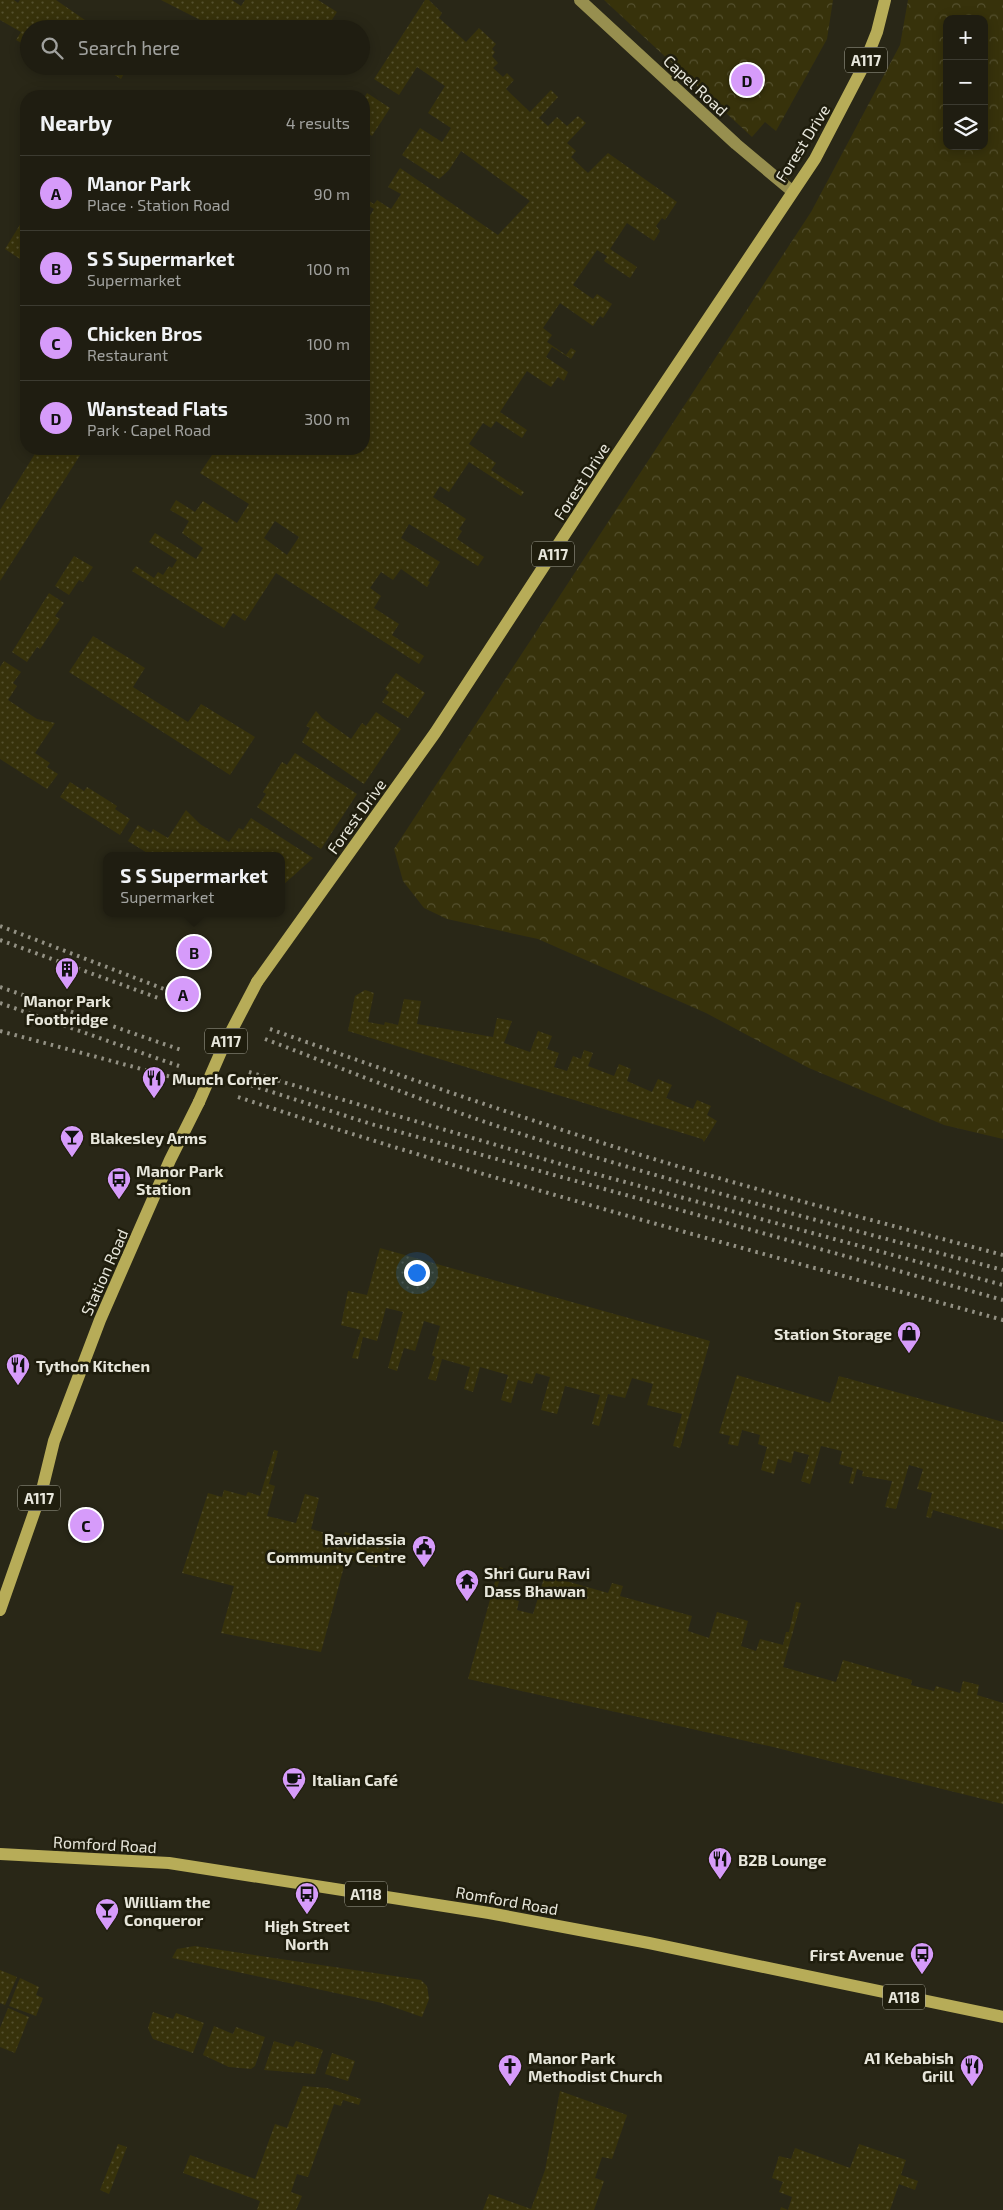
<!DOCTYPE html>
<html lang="en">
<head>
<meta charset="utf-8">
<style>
	body { margin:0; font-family:"Exo 2",sans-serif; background:#2c2a1f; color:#f1f3f6 }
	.controls { position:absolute; right:15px; top:15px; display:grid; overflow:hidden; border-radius:10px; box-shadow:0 2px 12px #0003 }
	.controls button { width:45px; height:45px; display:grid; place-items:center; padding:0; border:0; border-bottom:1px solid #3c3b31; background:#1f1d11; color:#f1f3f6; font:25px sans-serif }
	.you { position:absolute; left:416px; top:1272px; width:18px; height:18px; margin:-12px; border:4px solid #fff; border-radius:50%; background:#1a73e8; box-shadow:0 0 0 8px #1a73e833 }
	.badge { display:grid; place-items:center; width:32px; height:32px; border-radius:50%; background:#d69bfa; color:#111; font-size:16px; font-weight:700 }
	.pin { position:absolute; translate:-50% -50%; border:2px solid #fff; box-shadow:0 1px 5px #0006 }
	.popup { position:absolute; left:103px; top:852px; width:182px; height:65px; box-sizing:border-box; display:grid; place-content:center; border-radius:10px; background:#1f1d11; filter:drop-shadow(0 1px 4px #0005); font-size:16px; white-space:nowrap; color:#a1a29f }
	.popup b { font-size:19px; color:#f1f3f6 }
	.popup::after { content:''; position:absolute; left:50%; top:100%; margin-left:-10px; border:10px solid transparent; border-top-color:#1f1d11 }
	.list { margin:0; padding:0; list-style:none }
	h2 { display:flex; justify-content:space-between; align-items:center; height:65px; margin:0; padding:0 20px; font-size:21px }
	h2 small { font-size:16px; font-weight:400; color:#a1a29f }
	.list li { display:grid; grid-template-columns:32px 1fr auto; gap:15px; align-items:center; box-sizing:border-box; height:75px; padding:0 20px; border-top:1px solid #3c3b31 }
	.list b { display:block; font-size:19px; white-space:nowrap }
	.list p { margin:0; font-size:16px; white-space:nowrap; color:#a1a29f }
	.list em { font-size:16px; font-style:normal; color:#a1a29f }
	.icon { flex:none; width:28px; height:28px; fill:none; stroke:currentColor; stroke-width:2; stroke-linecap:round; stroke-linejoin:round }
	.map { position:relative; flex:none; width:1003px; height:2210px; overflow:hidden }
	.search { position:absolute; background:#1f1d11; box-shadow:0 2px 12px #0003; left:20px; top:20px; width:350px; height:55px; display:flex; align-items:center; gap:12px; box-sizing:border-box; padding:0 18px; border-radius:28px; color:#a1a29f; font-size:19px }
	.panel { position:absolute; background:#1f1d11; box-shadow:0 2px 12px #0003; left:20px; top:90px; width:350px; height:365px; border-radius:20px }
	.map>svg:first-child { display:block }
	.grass { fill:url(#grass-dots); fill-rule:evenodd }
	.park { fill:url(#park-crowns); fill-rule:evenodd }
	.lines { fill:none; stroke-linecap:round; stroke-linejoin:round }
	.secondary { stroke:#978f4f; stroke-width:12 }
	.primary { stroke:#b7ac58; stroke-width:12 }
	.rail { stroke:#939184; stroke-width:4; stroke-dasharray:2.5 5; stroke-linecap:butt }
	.primary-bridge { stroke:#b7ac58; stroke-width:12 }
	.labels { text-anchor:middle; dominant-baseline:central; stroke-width:5; stroke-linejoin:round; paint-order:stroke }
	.shield { fill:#1f1d0d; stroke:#abaa9d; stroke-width:1 }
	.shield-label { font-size:15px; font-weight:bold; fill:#e7e6db }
	.street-label { font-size:16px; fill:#e7e6db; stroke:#1f1d0d }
	.poi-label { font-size:16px; font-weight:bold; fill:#e7e6db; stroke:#1f1d0d; text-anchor:start }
</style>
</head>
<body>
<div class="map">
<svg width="1003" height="2210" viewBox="0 0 1003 2210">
	<defs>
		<pattern id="grass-dots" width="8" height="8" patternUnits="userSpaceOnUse" patternTransform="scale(1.25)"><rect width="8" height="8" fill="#37320b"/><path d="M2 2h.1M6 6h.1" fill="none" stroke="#54502e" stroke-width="1.8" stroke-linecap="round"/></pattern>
		<pattern id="park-crowns" width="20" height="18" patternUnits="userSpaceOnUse" patternTransform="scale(1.25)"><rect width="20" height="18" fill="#37320b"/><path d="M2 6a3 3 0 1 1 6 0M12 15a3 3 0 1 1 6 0" fill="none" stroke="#54502e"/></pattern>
	</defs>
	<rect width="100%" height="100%" fill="#292717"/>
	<g class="grass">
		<path d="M0 0H14L18 3 20 0H56L98 29H29V47L16 40 21 32 0 20Z"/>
		<path d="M161 0H232L241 6 245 0H318L337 12 326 29H218Z"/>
		<path d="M425 0H429L442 13 439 18 466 42 479 28 496 44 492 49 495 52 492 56 498 63 493 68 503 77 507 73 514 80 506 89 530 112 551 90 558 97 539 118 548 126 557 117 567 126 578 116 586 123 567 143 576 151 571 157 588 173 608 153 677 202 665 220 662 218 656 226 660 231 654 241 627 223 610 249 637 267 630 278 604 261 607 256 597 250 573 285 593 299 597 294 612 304 603 318 600 316 593 326 560 303 543 328 552 335 547 342 566 355 571 348 576 351 571 359 552 347 546 357 568 372 564 381 558 377 551 387 527 371 500 412 527 430 522 438 496 421 491 428 483 423 469 444 496 463 491 470 524 492 521 496 469 462 449 492 440 486 433 497 466 519 459 529 462 531 457 539 484 557 478 566 409 524 401 538 440 562 428 581 430 582 427 587 401 569 393 580 381 572 370 588 381 596 374 608 399 624 392 635 424 656 419 664 276 573 245 621 233 613 224 628 132 571 136 566 154 578 158 572 163 575 169 566 172 568 177 560 149 542 155 533 196 559 203 548 182 533 189 521 170 510 176 500 195 512 203 501 237 523 249 504 200 473 216 449H364V240L367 234 364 231V225L374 209 364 203V198L374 204 377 200 391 209 401 194 388 187 400 168 498 235 530 201 461 151 449 170 439 179 402 155 420 128 442 142 451 128 428 113 445 86 417 67 399 95 374 79ZM275 521 299 537 287 555 264 538Z"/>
		<path d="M100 66H128L121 79Z"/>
		<path d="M367 93 390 108 372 136 364 130V98Z"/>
		<path d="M26 215V263L5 249Z"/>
		<path d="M38 449H84L0 581V510Z"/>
		<path d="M74 556 93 567 83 582 79 580 69 595 55 586Z"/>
		<path d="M49 593 64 603 55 616 60 619 40 649 37 647 27 662 12 652Z"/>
		<path d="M93 636 145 668 133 687 188 722 201 704 255 737 230 775 69 672Z"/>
		<path d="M4 661 21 672 13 683 17 686 8 700 37 719 55 723 35 753 50 763 47 767 58 774 47 789 0 759V667Z"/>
		<path d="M396 673 425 693 408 718 382 702 389 692 385 689Z"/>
		<path d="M316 711 322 718 351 739 362 723 366 726 376 712 401 729 364 784 302 742 310 728 306 726Z"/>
		<path d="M295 753 357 794 321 849 257 807 266 794 263 792 282 762 287 765Z"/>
		<path d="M70 782 84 791 87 787 117 806 115 809 130 819 120 835 60 797Z"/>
		<path d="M186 810 200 824 229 842 239 828 243 830 251 818 313 858 282 886V856H152L128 841 138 825 151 833 153 829 168 838Z"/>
		<path d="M365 990 374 993 368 1022 384 1025 385 1022 398 1025 404 999 421 1001 417 1024 493 1037 497 1018 512 1021 504 1043 530 1052 538 1031 552 1036 547 1049 559 1053 554 1067 567 1071 573 1056 581 1059 584 1050 593 1053 588 1066 614 1076 619 1064 631 1069 627 1081 652 1092 658 1079 672 1085 666 1098 693 1109 697 1100 711 1106 707 1115 717 1121 704 1142 702 1139 348 1031 355 996Z"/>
		<path d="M380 1248 710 1341 680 1448 673 1446 682 1414 647 1405 653 1384 632 1378 625 1398 608 1394 599 1426 592 1424 600 1395 565 1386 557 1414 541 1410 550 1377 536 1373 532 1384 518 1380 511 1403 501 1400 508 1375 480 1367 473 1392 464 1389 470 1367 442 1359 436 1381 428 1379 435 1357 432 1355 440 1326 424 1321 415 1351 404 1348 397 1371 388 1368 403 1312 386 1308 377 1341 363 1337 358 1359 352 1358 361 1330 341 1325 348 1291 367 1295Z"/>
		<path d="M737 1375 830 1403 839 1376 1003 1422V1530L933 1510 931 1518 926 1517 932 1493 917 1489 923 1469 909 1465 896 1509 885 1507 892 1481 862 1476 863 1471 857 1469 853 1484 849 1483 853 1468 839 1464 842 1451 821 1446 810 1484 801 1481 809 1455 794 1451 791 1463 778 1459 774 1474 761 1470 767 1447 758 1444 760 1435 742 1430 738 1446 728 1444 730 1436 719 1433Z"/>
		<path d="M274 1450 278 1451 269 1484 275 1486 267 1516 296 1523 305 1494 319 1498 311 1529 343 1538 345 1532 391 1544 385 1560 376 1567 346 1559 321 1652 221 1633 234 1586 182 1573 208 1493 222 1497 224 1490 246 1496 248 1492 260 1496Z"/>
		<path d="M499 1567 503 1568 495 1595 519 1601 517 1610 533 1614 545 1575 608 1593 612 1583 623 1586 620 1596 692 1616 688 1631 709 1638 717 1612 748 1621 741 1646 756 1651 760 1639 783 1645 786 1632H789L796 1602 801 1603 783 1667 836 1682 843 1660 912 1680 911 1685 934 1691 936 1686 960 1693 963 1681 979 1685 977 1695 1003 1703V1804L769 1746 468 1679Z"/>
		<path d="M195 1946 421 1980 427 1986 429 1999 422 2017 382 2003 172 1958 177 1949Z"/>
		<path d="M0 1970 17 1977 5 2005 0 2003Z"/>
		<path d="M20 1978 39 1987 36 1995 43 1998 36 2016 9 2006Z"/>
		<path d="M8 2008 29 2017 15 2053 0 2047V2028Z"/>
		<path d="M153 2012 173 2019 176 2013 204 2023 193 2053 153 2039 148 2028Z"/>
		<path d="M214 2026 233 2034 236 2027 265 2037 255 2066 251 2069 229 2067 203 2055Z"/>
		<path d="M274 2041 293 2047 296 2041 323 2050 315 2074 264 2070Z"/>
		<path d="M332 2053 355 2061 348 2081 325 2074Z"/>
		<path d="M303 2086 327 2088 361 2099 359 2105 343 2100 341 2106 334 2104 308 2177 297 2174 291 2192 302 2196 296 2210H257L260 2201 183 2173 190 2155 255 2179 275 2124 287 2128Z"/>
		<path d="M560 2091 627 2115 612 2159 602 2157 595 2178 604 2181 594 2210H483L489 2194 531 2209 545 2170Z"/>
		<path d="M118 2144 127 2147 109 2194 100 2190Z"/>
		<path d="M859 2144 906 2160 901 2175 918 2181 915 2190 899 2184 890 2210H780L781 2207 788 2210 792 2197 779 2192 783 2182 772 2178 779 2156 791 2159 795 2148 850 2168Z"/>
	</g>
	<g class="park">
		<path d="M604 0H833L827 39 776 131 765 122 752 137Z"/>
		<path d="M908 0H1003V1139L944 1125 809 1068 706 1013 538 939 447 919 424 908 403 881 394 849 811 212 900 45ZM947 19H984V146H947Z"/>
	</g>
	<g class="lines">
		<path class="secondary" d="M580 0 736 144 792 191"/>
		<g class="primary">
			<path d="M257 982 435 733 612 462 815 159 863 67 877 32 885 0"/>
			<path d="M0 1610 42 1490 54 1441 100 1320 170 1160 199 1102"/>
			<path d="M0 1854 169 1863 489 1913 649 1943 1003 2017"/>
		</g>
		<g class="rail">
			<path d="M0 926 164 989"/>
			<path d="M0 940 161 999"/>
			<path d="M0 987 184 1051"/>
			<path d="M0 1003 179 1066"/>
			<path d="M270 1029C390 1072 510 1114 631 1152 754 1190 879 1222 1003 1255"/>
			<path d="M0 1031 175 1078"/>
			<path d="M265 1039C346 1070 427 1103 509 1130 672 1183 838 1226 1003 1270"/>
			<path d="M249 1072 581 1170 1003 1285"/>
			<path d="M244 1083 371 1124 1003 1300"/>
			<path d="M238 1097C490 1181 747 1249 1003 1320"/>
		</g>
		<path class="primary-bridge" d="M199 1102 223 1047 257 982"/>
	</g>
	<defs>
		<g id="building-pin" transform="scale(1.25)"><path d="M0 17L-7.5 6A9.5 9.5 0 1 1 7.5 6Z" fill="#d69bfa" stroke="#1f1d0d"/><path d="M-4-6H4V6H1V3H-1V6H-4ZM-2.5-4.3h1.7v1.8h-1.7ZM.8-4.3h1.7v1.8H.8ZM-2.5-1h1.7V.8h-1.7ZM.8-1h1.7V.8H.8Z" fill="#111"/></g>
		<g id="restaurant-pin" transform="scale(1.25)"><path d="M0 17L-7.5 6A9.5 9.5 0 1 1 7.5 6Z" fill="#d69bfa" stroke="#1f1d0d"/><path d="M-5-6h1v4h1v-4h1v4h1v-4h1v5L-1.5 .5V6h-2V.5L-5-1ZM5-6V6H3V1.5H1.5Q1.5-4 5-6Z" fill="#111"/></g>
		<g id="bar-pin" transform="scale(1.25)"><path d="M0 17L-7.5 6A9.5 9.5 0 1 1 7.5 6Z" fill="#d69bfa" stroke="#1f1d0d"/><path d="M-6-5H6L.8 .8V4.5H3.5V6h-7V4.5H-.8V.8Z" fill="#111"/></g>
		<g id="bus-pin" transform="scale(1.25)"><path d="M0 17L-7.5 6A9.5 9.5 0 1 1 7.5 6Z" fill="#d69bfa" stroke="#1f1d0d"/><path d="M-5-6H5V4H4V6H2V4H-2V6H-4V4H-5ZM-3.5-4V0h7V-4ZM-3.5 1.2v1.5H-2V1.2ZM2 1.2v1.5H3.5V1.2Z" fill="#111"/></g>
		<g id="shop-pin" transform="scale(1.25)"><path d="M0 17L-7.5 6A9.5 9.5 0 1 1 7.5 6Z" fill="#d69bfa" stroke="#1f1d0d"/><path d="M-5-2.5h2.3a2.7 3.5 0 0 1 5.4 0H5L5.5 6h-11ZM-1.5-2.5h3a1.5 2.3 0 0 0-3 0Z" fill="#111"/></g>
		<g id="civic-pin" transform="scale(1.25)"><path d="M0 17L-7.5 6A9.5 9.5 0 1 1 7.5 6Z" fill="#d69bfa" stroke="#1f1d0d"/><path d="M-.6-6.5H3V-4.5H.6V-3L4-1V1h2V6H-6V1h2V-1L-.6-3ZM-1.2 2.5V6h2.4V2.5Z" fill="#111"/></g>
		<g id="temple-pin" transform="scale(1.25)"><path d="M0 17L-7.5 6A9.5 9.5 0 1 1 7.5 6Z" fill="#d69bfa" stroke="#1f1d0d"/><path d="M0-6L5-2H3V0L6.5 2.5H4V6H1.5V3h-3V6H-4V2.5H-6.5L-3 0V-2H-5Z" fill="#111"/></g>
		<g id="cafe-pin" transform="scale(1.25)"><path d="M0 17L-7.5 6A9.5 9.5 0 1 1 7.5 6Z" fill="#d69bfa" stroke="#1f1d0d"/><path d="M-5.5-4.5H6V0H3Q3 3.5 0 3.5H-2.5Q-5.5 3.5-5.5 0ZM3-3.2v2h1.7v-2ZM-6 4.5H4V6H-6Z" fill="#111"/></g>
		<g id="church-pin" transform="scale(1.25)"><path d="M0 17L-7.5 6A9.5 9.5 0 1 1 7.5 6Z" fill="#d69bfa" stroke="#1f1d0d"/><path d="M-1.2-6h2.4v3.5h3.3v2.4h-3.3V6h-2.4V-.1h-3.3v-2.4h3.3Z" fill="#111"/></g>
	</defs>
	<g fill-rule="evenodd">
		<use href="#building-pin" x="67" y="969"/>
		<use href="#restaurant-pin" x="154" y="1078"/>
		<use href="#bar-pin" x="72" y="1137"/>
		<use href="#bus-pin" x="119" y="1179"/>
		<use href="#shop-pin" x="909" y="1333"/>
		<use href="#restaurant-pin" x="18" y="1365"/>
		<use href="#civic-pin" x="424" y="1547"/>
		<use href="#temple-pin" x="467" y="1581"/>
		<use href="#cafe-pin" x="294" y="1779"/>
		<use href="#restaurant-pin" x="720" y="1859"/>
		<use href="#bus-pin" x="307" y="1894"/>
		<use href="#bar-pin" x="107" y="1910"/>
		<use href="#bus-pin" x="922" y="1954"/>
		<use href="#church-pin" x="510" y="2066"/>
		<use href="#restaurant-pin" x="972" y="2066"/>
	</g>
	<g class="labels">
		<g class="shield">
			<rect x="845" y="47.5" width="42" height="25" rx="4"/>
			<rect x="532" y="541.5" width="42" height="25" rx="4"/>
			<rect x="205" y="1028.5" width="42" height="25" rx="4"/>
			<rect x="18" y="1485.5" width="42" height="25" rx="4"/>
			<rect x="345" y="1881.5" width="42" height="25" rx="4"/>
			<rect x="883" y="1984.5" width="42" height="25" rx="4"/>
		</g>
		<g class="shield-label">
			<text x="866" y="60">A117</text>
			<text x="553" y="554">A117</text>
			<text x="226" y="1041">A117</text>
			<text x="39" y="1498">A117</text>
			<text x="366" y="1894">A118</text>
			<text x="904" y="1997">A118</text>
		</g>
		<g class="street-label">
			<text transform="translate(696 85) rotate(43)">Capel Road</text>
			<text transform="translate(802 143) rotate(-58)">Forest Drive</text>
			<text transform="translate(581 481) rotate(-57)">Forest Drive</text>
			<text transform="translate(356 816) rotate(-54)">Forest Drive</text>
			<text transform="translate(104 1272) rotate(-66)">Station Road</text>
			<text transform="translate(105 1844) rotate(3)">Romford Road</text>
			<text transform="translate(507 1900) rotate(10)">Romford Road</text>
		</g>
		<g class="poi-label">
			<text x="67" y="1000" text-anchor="middle">Manor Park<tspan x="67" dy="18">Footbridge</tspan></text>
			<text x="172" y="1078">Munch Corner</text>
			<text x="90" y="1137">Blakesley Arms</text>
			<text x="136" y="1170">Manor Park<tspan x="136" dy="18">Station</tspan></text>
			<text x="892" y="1333" text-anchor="end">Station Storage</text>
			<text x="36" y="1365">Tython Kitchen</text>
			<text x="406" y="1538" text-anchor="end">Ravidassia<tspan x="406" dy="18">Community Centre</tspan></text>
			<text x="484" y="1572">Shri Guru Ravi<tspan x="484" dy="18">Dass Bhawan</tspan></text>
			<text x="312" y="1779">Italian Café</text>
			<text x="738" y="1859">B2B Lounge</text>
			<text x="124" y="1901">William the<tspan x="124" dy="18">Conqueror</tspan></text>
			<text x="307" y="1925" text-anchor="middle">High Street<tspan x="307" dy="18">North</tspan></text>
			<text x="904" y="1954" text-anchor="end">First Avenue</text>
			<text x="528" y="2057">Manor Park<tspan x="528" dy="18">Methodist Church</tspan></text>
			<text x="954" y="2057" text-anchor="end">A1 Kebabish<tspan x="954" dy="18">Grill</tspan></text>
		</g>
	</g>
</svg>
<div class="controls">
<button>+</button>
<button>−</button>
<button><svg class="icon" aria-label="layers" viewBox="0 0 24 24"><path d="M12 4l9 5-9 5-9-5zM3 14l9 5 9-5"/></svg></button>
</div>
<div class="you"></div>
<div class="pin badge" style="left:183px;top:994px">A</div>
<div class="pin badge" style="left:194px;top:952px">B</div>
<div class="popup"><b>S S Supermarket</b>Supermarket</div>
<div class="pin badge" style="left:86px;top:1525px">C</div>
<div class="pin badge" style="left:747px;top:80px">D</div>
<div class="search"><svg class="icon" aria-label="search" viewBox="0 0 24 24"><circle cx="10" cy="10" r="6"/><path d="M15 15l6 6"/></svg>Search here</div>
<section class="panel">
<h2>Nearby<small>4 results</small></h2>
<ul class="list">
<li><span class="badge">A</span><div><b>Manor Park</b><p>Place · Station Road</p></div><em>90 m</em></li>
<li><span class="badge">B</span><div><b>S S Supermarket</b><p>Supermarket</p></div><em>100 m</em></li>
<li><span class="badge">C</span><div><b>Chicken Bros</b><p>Restaurant</p></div><em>100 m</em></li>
<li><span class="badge">D</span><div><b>Wanstead Flats</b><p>Park · Capel Road</p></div><em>300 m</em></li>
</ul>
</section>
</div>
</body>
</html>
